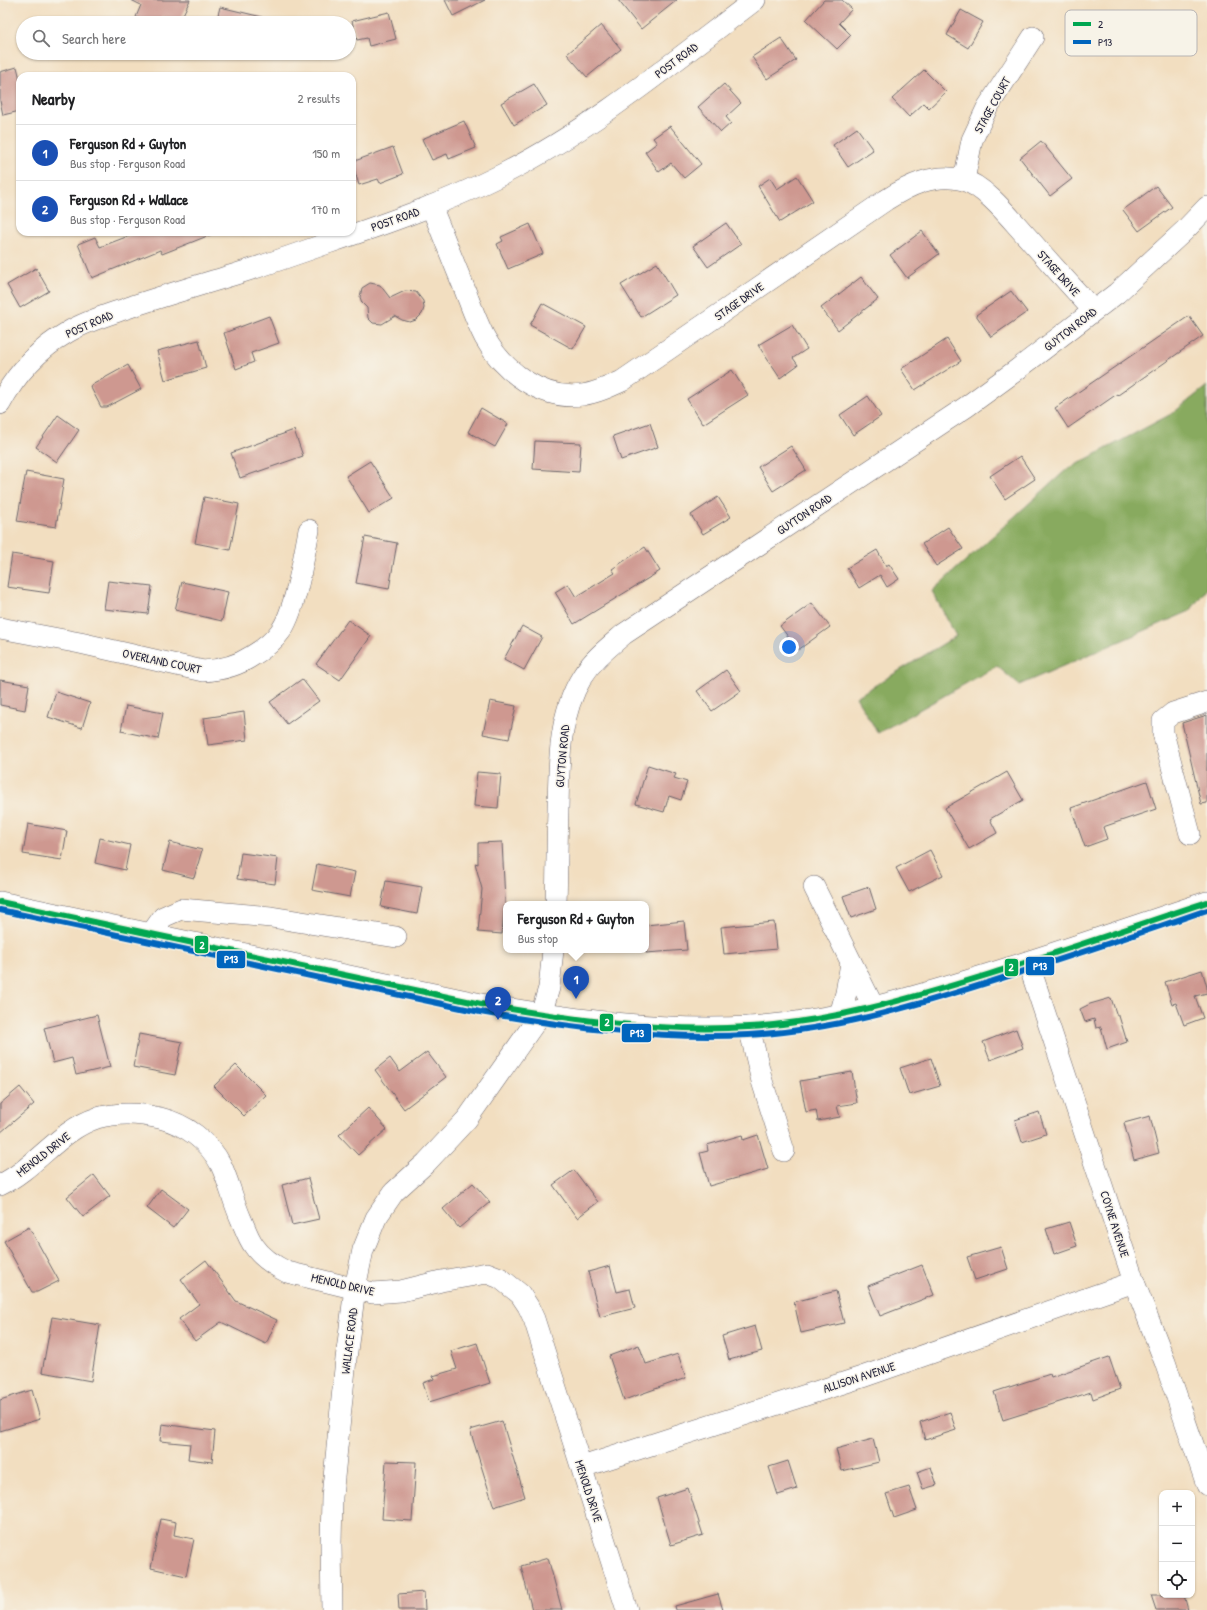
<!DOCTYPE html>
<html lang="en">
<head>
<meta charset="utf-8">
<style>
	body { margin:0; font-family:"Patrick Hand",sans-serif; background:#f6f6f6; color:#202124 }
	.controls { position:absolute; right:12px; bottom:12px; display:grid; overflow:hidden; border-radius:8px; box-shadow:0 1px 3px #0004 }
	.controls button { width:36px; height:36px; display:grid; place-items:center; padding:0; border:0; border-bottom:1px solid #e0e0e0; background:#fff; color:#202124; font:20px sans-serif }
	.you { position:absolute; left:789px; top:647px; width:14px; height:14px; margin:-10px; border:3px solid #fff; border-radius:50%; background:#1a73e8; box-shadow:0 0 0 6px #1a73e833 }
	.badge { display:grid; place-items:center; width:26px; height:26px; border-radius:50%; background:#b5179e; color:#fff; font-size:13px; font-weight:700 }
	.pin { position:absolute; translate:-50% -33px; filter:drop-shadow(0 1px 2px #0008) }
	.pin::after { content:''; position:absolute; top:21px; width:14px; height:12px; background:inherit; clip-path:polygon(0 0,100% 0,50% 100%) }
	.popup { position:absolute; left:503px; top:901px; width:146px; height:52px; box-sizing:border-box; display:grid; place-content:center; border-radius:8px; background:#fff; filter:drop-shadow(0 1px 3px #0005); font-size:13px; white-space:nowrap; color:#757577 }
	.popup b { font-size:15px; color:#202124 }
	.popup::after { content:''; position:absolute; left:50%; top:100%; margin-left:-8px; border:8px solid transparent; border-top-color:#fff }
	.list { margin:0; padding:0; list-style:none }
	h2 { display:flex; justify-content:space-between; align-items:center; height:52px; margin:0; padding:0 16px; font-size:17px }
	h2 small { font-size:13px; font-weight:400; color:#757577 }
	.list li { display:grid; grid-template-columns:26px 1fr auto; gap:12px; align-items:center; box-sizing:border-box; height:56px; padding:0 16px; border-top:1px solid #e0e0e0 }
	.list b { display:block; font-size:15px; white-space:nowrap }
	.list p { margin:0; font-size:13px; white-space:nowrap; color:#757577 }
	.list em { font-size:13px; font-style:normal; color:#757577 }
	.icon { flex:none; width:22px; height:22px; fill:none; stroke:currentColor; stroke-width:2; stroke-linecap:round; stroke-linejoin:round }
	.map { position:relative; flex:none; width:1207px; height:1610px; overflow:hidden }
	.search { position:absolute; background:#fff; box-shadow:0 1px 3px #0004; left:16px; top:16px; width:340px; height:44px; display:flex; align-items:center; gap:10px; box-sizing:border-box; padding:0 14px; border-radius:22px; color:#757577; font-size:15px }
	.panel { position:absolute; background:#fff; box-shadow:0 1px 3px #0004; left:16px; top:72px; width:340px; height:164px; border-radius:12px }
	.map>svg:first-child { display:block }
	.forest { fill:#88aa5e; stroke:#55664c }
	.building { fill:#ce9890 }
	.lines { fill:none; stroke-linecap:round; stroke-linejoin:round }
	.minor-casing { stroke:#6b646a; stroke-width:22 }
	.minor { stroke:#fff; stroke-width:21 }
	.bus-1-casing { stroke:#f7f3e8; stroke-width:9 }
	.bus-2-casing { stroke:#f7f3e8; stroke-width:9 }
	.bus-1 { stroke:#00a651; stroke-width:6 }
	.bus-2 { stroke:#0065bd; stroke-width:6 }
	.labels { text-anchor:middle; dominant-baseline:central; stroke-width:3; stroke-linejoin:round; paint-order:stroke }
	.street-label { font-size:12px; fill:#22223b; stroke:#f7f3e8 }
	.key { fill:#f7f3e8; stroke:#b7b4b4; stroke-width:1 }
	.key-label { font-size:11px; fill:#22223b }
	.line-badge { stroke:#f7f3e8; stroke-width:1.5 }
	.badge-label { font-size:11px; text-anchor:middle; font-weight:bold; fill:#fff }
</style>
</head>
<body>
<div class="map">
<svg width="1207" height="1610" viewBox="0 0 1207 1610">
	<rect width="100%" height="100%" fill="#f7f3e8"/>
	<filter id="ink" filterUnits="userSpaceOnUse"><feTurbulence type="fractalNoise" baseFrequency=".025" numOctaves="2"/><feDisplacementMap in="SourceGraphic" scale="8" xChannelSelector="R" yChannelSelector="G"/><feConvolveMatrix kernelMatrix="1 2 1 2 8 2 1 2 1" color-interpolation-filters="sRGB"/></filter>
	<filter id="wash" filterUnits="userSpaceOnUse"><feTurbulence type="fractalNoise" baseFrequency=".012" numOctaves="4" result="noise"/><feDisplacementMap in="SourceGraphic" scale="16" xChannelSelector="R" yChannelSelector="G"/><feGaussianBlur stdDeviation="0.9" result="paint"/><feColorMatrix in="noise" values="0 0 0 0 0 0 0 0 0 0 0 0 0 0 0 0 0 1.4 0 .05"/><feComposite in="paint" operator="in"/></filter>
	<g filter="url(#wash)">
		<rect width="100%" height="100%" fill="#f2dec0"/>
		<path class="forest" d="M1207 386V588L1190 611 1019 685 997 666 878 733 856 697 956 636 932 591 1066 470 1173 413Z"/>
		<g id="blocks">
			<g class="building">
				<path d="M131 0H190L179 23 163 16 160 23H150L136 17 141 5Z"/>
				<path d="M445 0H485L453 16Z"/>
				<path d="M618 0H677L641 29Z"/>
				<path d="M824 0H842L852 9 839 23 851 35 837 49 806 20Z"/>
				<path d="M220 7 262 17V23H216Z"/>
				<path d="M961 10 983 22 968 48 947 35Z"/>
				<path d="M389 12 396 39 369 46 367 38 357 40 352 21Z"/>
				<path d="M601 25 621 49 587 77 567 54Z"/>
				<path d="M781 38 796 60 767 79 752 57Z"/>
				<path d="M17 67 20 79V111L3 115 0 101V72Z"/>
				<path d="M924 70 946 92 929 108 924 103 909 117 892 99Z"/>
				<path d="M534 84 547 105 514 125 501 103Z"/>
				<path d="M724 84 741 103 726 117 731 123 721 132 698 107Z"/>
				<path d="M464 121 476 148 449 159 447 154 432 160 422 139Z"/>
				<path d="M670 126 701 164 684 178 671 163 659 172 645 152 657 143 653 138Z"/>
				<path d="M857 128 873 150 848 167 833 145Z"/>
				<path d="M1041 141 1072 179 1050 196 1020 158Z"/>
				<path d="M393 147 403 174 380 183 378 179 359 185 352 162Z"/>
				<path d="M797 176 813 201 780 222 758 186 770 178 777 189Z"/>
				<path d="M1156 186 1172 207 1139 231 1123 210Z"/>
				<path d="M726 223 741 244 708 267 693 246Z"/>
				<path d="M530 224 543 254 508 269 497 244 503 241 501 237Z"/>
				<path d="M922 231 939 254 907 278 890 255Z"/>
				<path d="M139 232H215V233L162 254 160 250 92 278 78 244 95 237 100 247Z"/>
				<path d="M657 263 676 295 641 317 621 285Z"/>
				<path d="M36 268 49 291 20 308 7 285Z"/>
				<path d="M861 277 878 299 838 330 821 308Z"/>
				<path d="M370 283 380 285 390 298 405 291 416 292 423 301 424 308 422 314 416 320 410 322 402 320 395 316 382 324 373 323 368 318 367 308 362 303 360 297 362 288Z"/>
				<path d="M1011 291 1027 312 991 337 976 315Z"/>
				<path d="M542 303 586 327 573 349 530 325Z"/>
				<path d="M269 316 279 343 251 353 254 362 236 369 224 333Z"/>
				<path d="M1189 316 1203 336 1118 395 1117 394 1068 428 1055 408Z"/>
				<path d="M792 325 807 349 793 358 798 365 780 378 758 345Z"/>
				<path d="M947 339 961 361 915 390 901 369Z"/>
				<path d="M199 340 206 368 165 380 157 351Z"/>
				<path d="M128 365 141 389 107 407H101L90 386Z"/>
				<path d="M732 370 748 395 703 424 687 399Z"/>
				<path d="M868 396 881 416 853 435 840 415Z"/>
				<path d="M481 408 508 424 495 447 468 432Z"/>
				<path d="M58 415 79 430 57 462 36 447Z"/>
				<path d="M650 423 658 447 621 460 613 436Z"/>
				<path d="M294 430 303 456 240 478 231 453Z"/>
				<path d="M535 441 581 443 579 472 533 469Z"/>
				<path d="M791 446 806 470 773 491 758 467Z"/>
				<path d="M1020 456 1035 479 1005 499 990 476Z"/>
				<path d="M370 461 394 498 369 513 346 476Z"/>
				<path d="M26 472 64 479 56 527 17 521Z"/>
				<path d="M204 497 239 504 230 550 195 543Z"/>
				<path d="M718 497 731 517 703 534 691 515Z"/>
				<path d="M948 527 963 549 936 566 922 544Z"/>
				<path d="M365 537 397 543 389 589 356 583Z"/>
				<path d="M645 547 660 571 574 624 555 592 568 584 576 597 615 573 612 569Z"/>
				<path d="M877 550 886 566 889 564 899 579 887 587 880 575 859 588 847 568Z"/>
				<path d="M12 554 54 561 49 593 7 587Z"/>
				<path d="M108 581 152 586 148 614 104 609Z"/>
				<path d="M182 582 228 592 222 621 175 610Z"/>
				<path d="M812 603 830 627 798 650 780 626Z"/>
				<path d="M348 620 371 636 340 680 316 664Z"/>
				<path d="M522 626 542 637 524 670 504 659Z"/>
				<path d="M726 670 741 691 712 711 697 691Z"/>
				<path d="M302 679 319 701 287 724 270 702Z"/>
				<path d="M0 680 29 685 25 710 0 705Z"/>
				<path d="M56 692 90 703 82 728 48 717Z"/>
				<path d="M490 701 516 706 509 739 483 734Z"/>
				<path d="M126 706 163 713 158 739 121 731Z"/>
				<path d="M244 712 247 740 208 745 204 718Z"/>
				<path d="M1207 715V803L1201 804 1182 723Z"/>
				<path d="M648 765 676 774 674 778 687 782 681 800 669 796 664 812 636 804Z"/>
				<path d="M477 772 501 774 498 808 474 806Z"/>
				<path d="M1007 772 1023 800 990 819 997 833 969 849 945 808Z"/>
				<path d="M1147 781 1156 809 1103 827 1107 839 1085 847 1071 808Z"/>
				<path d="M28 824 67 831 62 860 23 854Z"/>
				<path d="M100 838 130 845 125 870 95 863Z"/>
				<path d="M170 842 202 850 194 878 163 870Z"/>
				<path d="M502 842 505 901 502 934 478 932 482 889 475 863 478 864V843Z"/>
				<path d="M930 850 943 875 909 892 896 868Z"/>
				<path d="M241 853 278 858 275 884 237 879Z"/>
				<path d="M317 864 355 872 350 897 312 890Z"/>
				<path d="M386 881 422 887 417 914 381 907Z"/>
				<path d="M869 887 876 909 851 918 843 896Z"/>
				<path d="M684 921 687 950 646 953V925Z"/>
				<path d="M774 922 777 949 724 954 721 927Z"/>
				<path d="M1202 970 1207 987V993L1195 996 1203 1018 1184 1025 1176 1003 1172 1004 1165 982Z"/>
				<path d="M1111 998 1117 1016H1119L1127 1042 1107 1049 1101 1027 1096 1028 1094 1019 1085 1022 1080 1009 1090 1004Z"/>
				<path d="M97 1015 110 1067 76 1075 72 1058 53 1063 44 1028Z"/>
				<path d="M1016 1029 1023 1048 990 1060 983 1042Z"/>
				<path d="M139 1034 182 1042 175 1075 133 1067Z"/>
				<path d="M427 1052 446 1077 404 1109 375 1070 390 1058 400 1072Z"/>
				<path d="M931 1058 940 1086 909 1095 900 1068Z"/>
				<path d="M236 1065 266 1095 244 1116 214 1086Z"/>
				<path d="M852 1072 857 1103 837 1106 840 1117 818 1121 816 1110 806 1112 800 1081Z"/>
				<path d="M20 1087 34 1104 0 1133V1104Z"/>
				<path d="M368 1108 387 1129 358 1155 339 1135Z"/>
				<path d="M1039 1112 1046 1134 1022 1142 1015 1120Z"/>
				<path d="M1150 1116 1159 1153 1134 1160 1124 1123Z"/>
				<path d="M742 1135 743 1140 758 1135 768 1169 709 1186 700 1153 708 1151 707 1145Z"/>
				<path d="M574 1170 598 1202 577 1218 553 1185Z"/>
				<path d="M94 1175 110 1196 83 1217 67 1197Z"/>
				<path d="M308 1178 319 1219 292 1225 282 1185Z"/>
				<path d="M473 1183 490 1202 459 1228 443 1209Z"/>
				<path d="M161 1189 188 1209 173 1228 147 1208Z"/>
				<path d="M1069 1222 1077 1246 1054 1254 1046 1229Z"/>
				<path d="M29 1227 59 1281 37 1292H32L4 1241Z"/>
				<path d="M1001 1247 1008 1269 975 1280 967 1257Z"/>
				<path d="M206 1260 236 1301 277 1320 266 1344 221 1322 195 1341 179 1319 199 1304 181 1279Z"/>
				<path d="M922 1265 934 1295 880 1316 868 1286Z"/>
				<path d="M610 1266 617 1292 630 1289 635 1308 600 1317 588 1272Z"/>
				<path d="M836 1291 844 1323 801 1333 794 1302Z"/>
				<path d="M52 1317 100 1325 91 1381 42 1372Z"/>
				<path d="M755 1326 762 1351 729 1360 722 1336Z"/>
				<path d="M477 1343 490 1383 429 1402 423 1383 434 1379 433 1376 457 1369 451 1351Z"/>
				<path d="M639 1345 646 1364 678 1354 686 1378 624 1400 609 1356Z"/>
				<path d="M1109 1357 1120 1389 1093 1399 1091 1392 1003 1420 994 1392 1050 1374 1051 1377Z"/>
				<path d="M32 1390 40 1419 0 1431V1400Z"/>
				<path d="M950 1412 956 1430 925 1440 920 1422Z"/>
				<path d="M502 1421 525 1497 494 1507 470 1430Z"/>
				<path d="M162 1424 215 1431 212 1462 188 1459 190 1444 160 1441Z"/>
				<path d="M873 1439 879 1462 842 1471 836 1449Z"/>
				<path d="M386 1461 416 1462 412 1521 382 1519Z"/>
				<path d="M788 1461 797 1489 778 1495 769 1467Z"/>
				<path d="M931 1467 937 1485 923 1489 917 1472Z"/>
				<path d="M909 1487 917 1510 894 1518 886 1494Z"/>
				<path d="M688 1488 703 1535 671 1545 657 1498Z"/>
				<path d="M161 1519 176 1522 174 1535 194 1539 186 1576 151 1568Z"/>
				<path d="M548 1558 562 1610H532L521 1566Z"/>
				<path d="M424 1592 425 1610H399L398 1594Z"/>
				<path d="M718 1594 723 1610H676L675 1606Z"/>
				<path d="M1151 1595H1184L1188 1610H1156Z"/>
			</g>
		</g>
	</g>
	<g filter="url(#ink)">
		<use href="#blocks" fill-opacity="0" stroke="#6b646a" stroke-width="1"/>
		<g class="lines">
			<g class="minor-casing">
				<g id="minor">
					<path d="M964 180 972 140 987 108 1033 37"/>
					<path d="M431 206C442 232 452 259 463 285 470 303 476 321 485 338 503 371 543 401 582 395 596 393 609 387 622 381L886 200C908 186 935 172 963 180 986 186 1013 222 1030 240 1051 264 1072 287 1093 310"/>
					<path d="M0 404C16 374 39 349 68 332 88 320 111 314 133 306 166 295 200 285 233 275 265 265 297 254 328 243 388 223 447 202 503 174 594 128 674 61 755 0"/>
					<path d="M0 628 80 643 203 671C221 670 237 666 252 656 262 650 273 642 280 632 295 613 304 556 309 530"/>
					<path d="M1190 834 1163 733V721L1173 713 1207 702"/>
					<path d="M814 887 874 1008"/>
					<path d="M0 902 481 1004C569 1019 659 1032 749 1027 838 1021 923 995 1008 968 1074 947 1141 924 1207 902"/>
					<path d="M556 904C557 873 557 841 558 810 559 765 558 716 582 677 593 659 609 647 624 634L966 407 1014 372 1117 293 1184 231 1207 207"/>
					<path d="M151 934 163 917 181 909 271 917 396 937"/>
					<path d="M1028 962 1134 1282 1165 1362 1207 1485"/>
					<path d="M840 1015 846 993 851 963"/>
					<path d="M749 1027 762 1081 784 1151"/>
					<path d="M0 1185C36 1168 59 1130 97 1118 118 1112 139 1113 160 1118 185 1124 209 1141 221 1165 229 1182 233 1201 241 1219 245 1228 248 1238 254 1246 262 1258 275 1266 287 1272L373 1293 401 1291 441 1281 487 1273 500 1278 520 1294 528 1306 534 1319 627 1610"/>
					<path d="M582 1467 862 1377 1134 1282"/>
					<path d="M332 1610 331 1544 332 1497 346 1359 355 1288 363 1250 376 1218 394 1192 426 1163 467 1119 541 1014 549 988 553 950"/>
				</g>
			</g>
			<use href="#minor" class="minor"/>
			<g class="bus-1-casing">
				<path id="bus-1" d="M0 902 481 1004C569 1019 659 1033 749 1027 832 1022 912 998 990 974 1063 951 1135 926 1207 902"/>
			</g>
			<g class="bus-2-casing">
				<path id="bus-2" d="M0 910 480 1012C568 1027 658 1040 748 1035 831 1031 911 1007 990 982 1062 959 1135 935 1207 910"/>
			</g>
			<use href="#bus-1" class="bus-1"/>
			<use href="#bus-2" class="bus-2"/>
		</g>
	</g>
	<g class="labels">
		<g class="street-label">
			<text transform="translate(676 60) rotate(-37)">POST ROAD</text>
			<text transform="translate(992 105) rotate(-61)">STAGE COURT</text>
			<text transform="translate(395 219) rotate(-20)">POST ROAD</text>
			<text transform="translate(1059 273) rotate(48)">STAGE DRIVE</text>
			<text transform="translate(739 301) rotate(-35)">STAGE DRIVE</text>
			<text transform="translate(89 324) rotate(-24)">POST ROAD</text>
			<text transform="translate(1070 329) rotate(-38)">GUYTON ROAD</text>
			<text transform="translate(804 514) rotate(-34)">GUYTON ROAD</text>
			<text transform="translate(162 661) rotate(12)">OVERLAND COURT</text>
			<text transform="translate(562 756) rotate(-85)">GUYTON ROAD</text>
			<text transform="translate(43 1154) rotate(-38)">MENOLD DRIVE</text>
			<text transform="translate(1115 1224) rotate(72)">COYNE AVENUE</text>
			<text transform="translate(343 1284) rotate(13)">MENOLD DRIVE</text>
			<text transform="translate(349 1341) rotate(-83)">WALLACE ROAD</text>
			<text transform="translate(859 1377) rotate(-18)">ALLISON AVENUE</text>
			<text transform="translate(589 1491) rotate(72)">MENOLD DRIVE</text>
		</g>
	</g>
	<rect x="1065" y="10" width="132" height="46" rx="6" class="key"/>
	<rect x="1073" y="22" width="18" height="4" fill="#00a651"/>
	<rect x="1073" y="40" width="18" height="4" fill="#0065bd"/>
	<g class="key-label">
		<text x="1098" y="28">2</text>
		<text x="1098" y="46">P13</text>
	</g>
	<g class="line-badge">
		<rect x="194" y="935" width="15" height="19" rx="4" fill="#00a651"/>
		<rect x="216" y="950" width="30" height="19" rx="4" fill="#0065bd"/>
		<rect x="1025" y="956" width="30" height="20" rx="4" fill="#0065bd"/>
		<rect x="1004" y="958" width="15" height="19" rx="4" fill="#00a651"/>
		<rect x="599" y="1013" width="15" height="19" rx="4" fill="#00a651"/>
		<rect x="621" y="1023" width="31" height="20" rx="4" fill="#0065bd"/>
	</g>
	<g class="badge-label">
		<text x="202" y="949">2</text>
		<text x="231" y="963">P13</text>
		<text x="1040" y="970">P13</text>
		<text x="1011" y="971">2</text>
		<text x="607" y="1026">2</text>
		<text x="637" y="1037">P13</text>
	</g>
</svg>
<div class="controls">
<button>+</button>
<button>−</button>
<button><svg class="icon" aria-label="locate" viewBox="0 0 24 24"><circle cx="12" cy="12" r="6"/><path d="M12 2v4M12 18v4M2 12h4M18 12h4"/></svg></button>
</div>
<div class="you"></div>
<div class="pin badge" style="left:576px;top:999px;background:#1a4fb4">1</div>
<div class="popup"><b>Ferguson Rd + Guyton</b>Bus stop</div>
<div class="pin badge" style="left:498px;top:1020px;background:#1a4fb4">2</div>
<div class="search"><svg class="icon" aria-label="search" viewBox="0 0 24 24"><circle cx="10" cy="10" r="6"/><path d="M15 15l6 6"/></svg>Search here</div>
<section class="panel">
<h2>Nearby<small>2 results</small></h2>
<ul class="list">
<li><span class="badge" style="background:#1a4fb4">1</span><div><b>Ferguson Rd + Guyton</b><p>Bus stop · Ferguson Road</p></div><em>150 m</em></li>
<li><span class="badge" style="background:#1a4fb4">2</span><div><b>Ferguson Rd + Wallace</b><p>Bus stop · Ferguson Road</p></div><em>170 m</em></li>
</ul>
</section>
</div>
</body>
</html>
